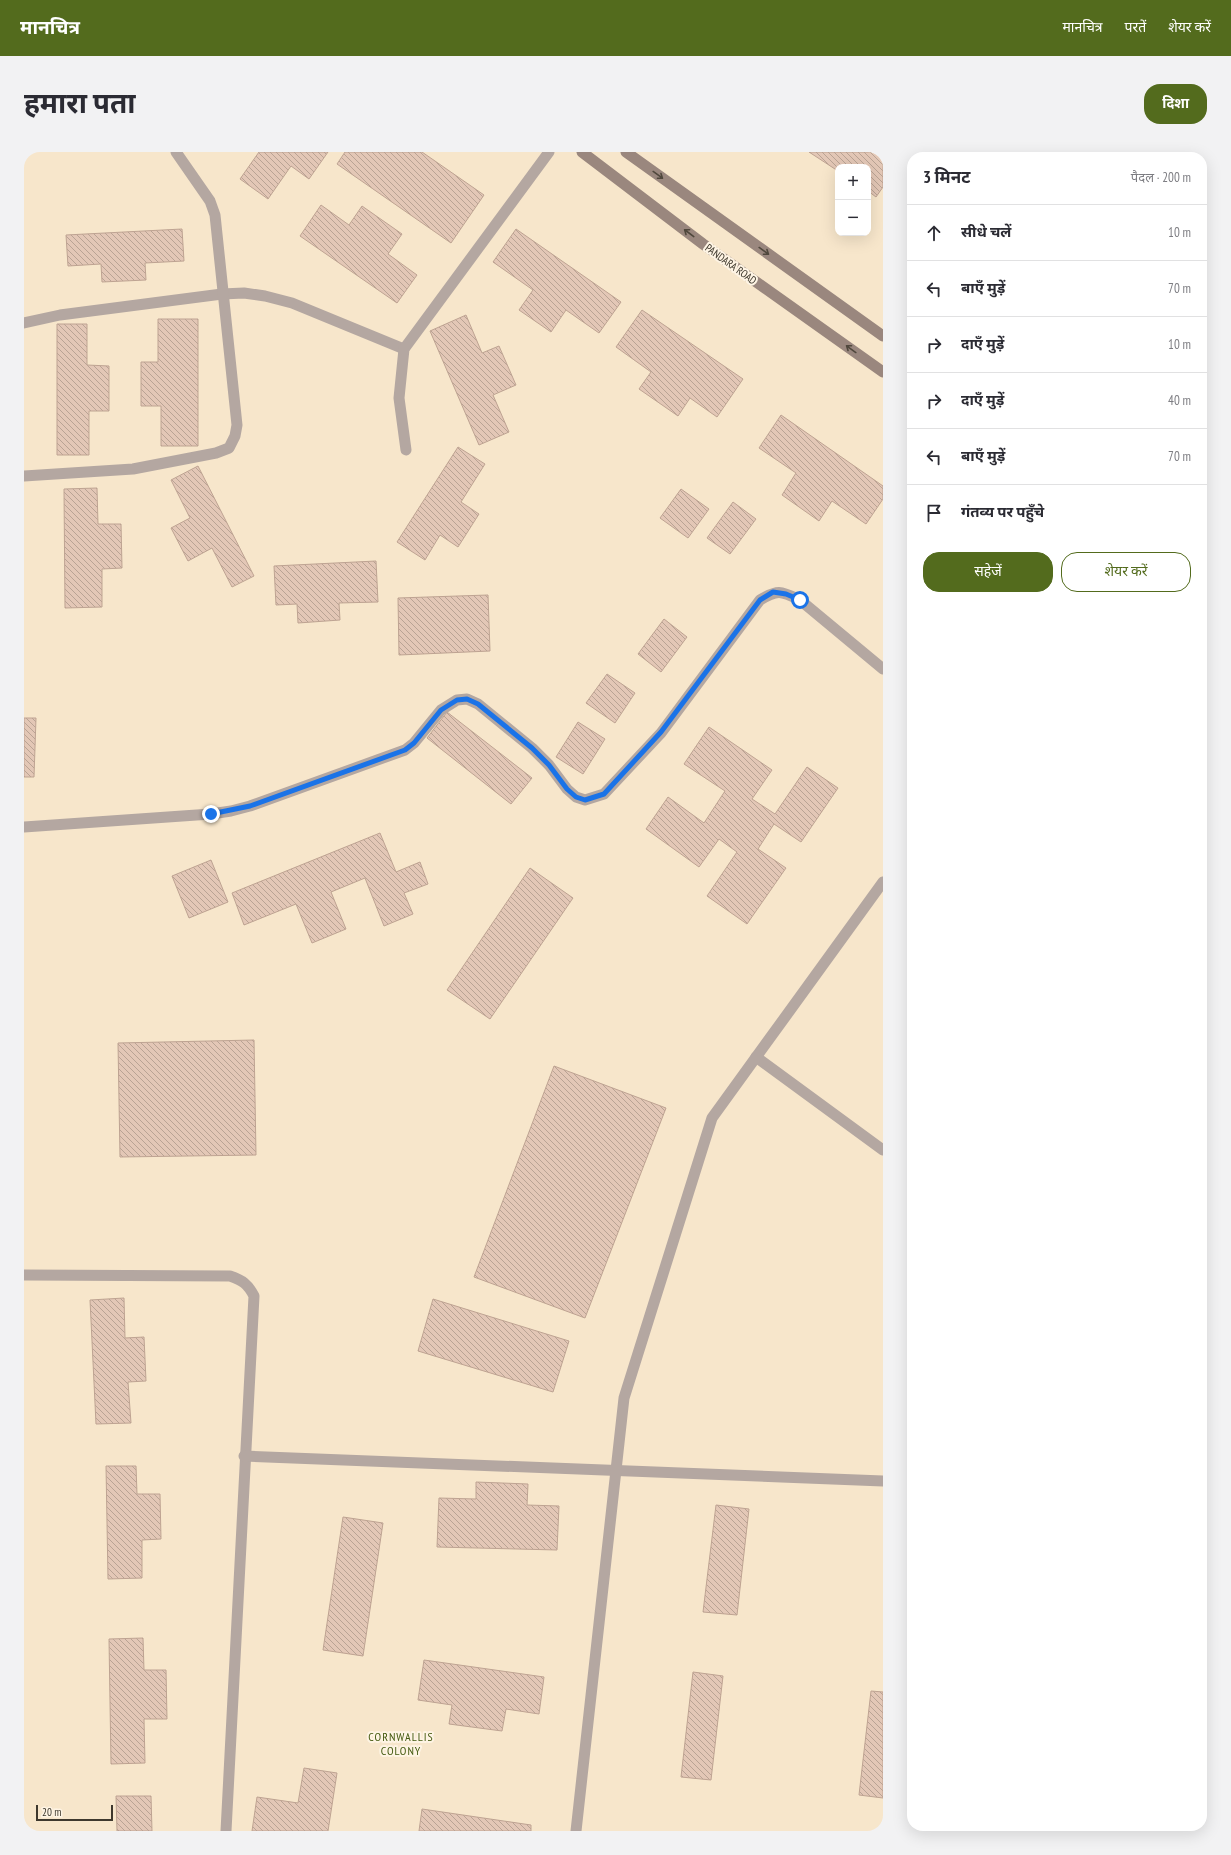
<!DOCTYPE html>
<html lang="hi">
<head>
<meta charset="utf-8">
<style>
	body { margin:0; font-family:"PT Sans Narrow","Noto Sans Devanagari",sans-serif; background:#f2f2f3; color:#2b2b33 }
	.controls { position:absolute; right:12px; top:12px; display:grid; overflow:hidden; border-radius:8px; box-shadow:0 4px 16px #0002 }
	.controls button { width:36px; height:36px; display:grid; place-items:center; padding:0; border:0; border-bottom:1px solid #e1e1e2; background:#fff; color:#2b2b33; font:20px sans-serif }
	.scale { position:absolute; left:12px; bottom:10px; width:77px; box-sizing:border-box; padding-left:4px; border:2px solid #3e382d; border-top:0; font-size:11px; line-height:14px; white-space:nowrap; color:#3e382d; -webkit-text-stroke:3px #fef4e4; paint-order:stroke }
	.stop { position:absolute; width:12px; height:12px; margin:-9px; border:3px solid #1a73e8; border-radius:50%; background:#fff }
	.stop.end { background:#1a73e8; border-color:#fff; box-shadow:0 1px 4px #0008 }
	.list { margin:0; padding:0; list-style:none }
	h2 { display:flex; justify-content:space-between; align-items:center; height:52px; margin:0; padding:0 16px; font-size:17px }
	h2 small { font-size:13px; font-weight:400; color:#7c7c81 }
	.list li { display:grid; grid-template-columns:26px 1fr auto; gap:12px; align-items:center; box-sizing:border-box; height:56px; padding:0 16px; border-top:1px solid #e1e1e2 }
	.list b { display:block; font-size:15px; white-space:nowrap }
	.list em { font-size:13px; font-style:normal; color:#7c7c81 }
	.actions { display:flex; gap:8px; padding:12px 16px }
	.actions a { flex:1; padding:9px 0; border:1px solid #536b1d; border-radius:16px; text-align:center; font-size:14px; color:#536b1d }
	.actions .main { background:#536b1d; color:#fff }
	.icon { flex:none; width:22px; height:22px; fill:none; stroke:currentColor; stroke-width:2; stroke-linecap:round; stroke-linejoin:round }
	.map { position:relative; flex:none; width:859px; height:1679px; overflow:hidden; border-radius:16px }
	header { display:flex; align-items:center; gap:24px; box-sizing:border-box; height:56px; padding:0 20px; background:#536b1d; color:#fff }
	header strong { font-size:19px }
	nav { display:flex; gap:22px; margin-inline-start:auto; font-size:14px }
	.intro { display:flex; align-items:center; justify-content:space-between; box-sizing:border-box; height:96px; padding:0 24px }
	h1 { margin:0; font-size:28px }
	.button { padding:10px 18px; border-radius:16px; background:#536b1d; color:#fff; font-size:14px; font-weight:700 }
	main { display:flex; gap:24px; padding:0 24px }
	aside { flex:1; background:#fff; border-radius:16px; box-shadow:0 4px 16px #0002 }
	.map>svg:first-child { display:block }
	.building { fill:url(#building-back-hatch); stroke:#bea392 }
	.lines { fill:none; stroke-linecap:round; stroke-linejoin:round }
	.minor { stroke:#b4a7a1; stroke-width:11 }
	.secondary { stroke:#9a877e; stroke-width:11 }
	.oneway { stroke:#50483d }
	.route { stroke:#1a73e8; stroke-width:5 }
	.labels { text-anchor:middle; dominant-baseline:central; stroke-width:4; stroke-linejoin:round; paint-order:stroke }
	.street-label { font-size:11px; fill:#3e382d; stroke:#fef4e4 }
	.neighbourhood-label { font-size:12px; letter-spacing:1px; fill:#445a10; stroke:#fef4e4 }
</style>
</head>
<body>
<header>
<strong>मानचित्र</strong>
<nav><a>मानचित्र</a><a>परतें</a><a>शेयर करें</a></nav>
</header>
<div class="intro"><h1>हमारा पता</h1><a class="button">दिशा</a></div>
<main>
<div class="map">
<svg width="859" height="1679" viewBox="0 0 859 1679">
	<defs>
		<pattern id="building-back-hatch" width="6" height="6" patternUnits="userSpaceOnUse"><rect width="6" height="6" fill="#e3c7b6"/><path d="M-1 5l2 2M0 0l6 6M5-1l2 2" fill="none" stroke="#b9a394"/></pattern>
	</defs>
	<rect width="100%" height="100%" fill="#f7e6cb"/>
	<g class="building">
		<path d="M235 0H304L285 27 267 14 244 47 216 27Z"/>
		<path d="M321 0H398L460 43 427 91 313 12Z"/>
		<path d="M785 0H859V35L852 45 844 39V15H814V19Z"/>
		<path d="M297 53 325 73 338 54 378 82 364 102 393 123 373 151 276 84Z"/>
		<path d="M158 77 160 109 121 111 122 128 78 130 77 112 44 114 42 83Z"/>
		<path d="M492 77 597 150 575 181 542 158 527 180 495 158 509 138 469 110Z"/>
		<path d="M618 158 719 227 693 265 666 246 654 264 615 237 627 220 592 195Z"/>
		<path d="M442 163 458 201 475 194 492 233 469 243 485 280 455 293 406 179Z"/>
		<path d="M134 167H174V294H137V254H117V210H134Z"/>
		<path d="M33 172H63V213L85 214V259H65V303H33Z"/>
		<path d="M757 263 859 334V347L842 372 808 349 795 369 758 343 772 321 735 296Z"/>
		<path d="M434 295 461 312 437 350 455 362 434 395 416 383 401 408 373 390Z"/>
		<path d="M174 314 230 424 208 435 188 396 164 409 147 376 166 366 147 328Z"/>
		<path d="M73 336 74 372H97L98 416 78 417V455L41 456 40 337Z"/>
		<path d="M657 337 685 357 664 386 636 366Z"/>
		<path d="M709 350 732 367 706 402 683 386Z"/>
		<path d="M352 409 354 450 315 451 316 468 274 471 273 452 252 453 250 414Z"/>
		<path d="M464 443 466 499 375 503 374 446Z"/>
		<path d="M640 467 663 485 637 520 614 502Z"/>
		<path d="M583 522 611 541 591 571 562 551Z"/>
		<path d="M423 560 508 626 487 652 403 586Z"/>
		<path d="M0 566H12L10 625H0Z"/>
		<path d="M554 570 581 587 559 622 532 605Z"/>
		<path d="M685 575 748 618 728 647 751 662 783 615 814 636 777 690 750 672 734 697 762 716 723 772 683 744 713 700 695 687 675 715 622 677 644 645 680 671 701 639 660 612Z"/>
		<path d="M356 681 372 720 396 710 404 732 380 741 389 762 360 774 341 726 307 740 322 777 288 791 272 752 220 773 208 741Z"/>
		<path d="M187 708 204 750 165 766 148 724Z"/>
		<path d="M506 716 549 746 466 867 423 838Z"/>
		<path d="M230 888 232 1003 96 1005 94 891Z"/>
		<path d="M530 914 642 956 561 1166 450 1125Z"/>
		<path d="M100 1146 101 1186 120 1185 122 1229 104 1230 107 1271 72 1272 66 1148Z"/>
		<path d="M409 1147 545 1189 529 1240 394 1199Z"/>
		<path d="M82 1314H112L113 1342H136L137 1387 118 1388V1426L84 1427Z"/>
		<path d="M452 1330 504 1332 503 1353 535 1354 533 1398 413 1395 415 1346 452 1347Z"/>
		<path d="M692 1353 725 1357 713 1463 679 1460Z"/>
		<path d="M319 1365 359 1371 339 1504 299 1498Z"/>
		<path d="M119 1486 120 1518H142L143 1567H120L121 1611 87 1612 85 1487Z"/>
		<path d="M400 1508 520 1525 515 1562 482 1557 478 1579 425 1572 428 1553 394 1548Z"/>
		<path d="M669 1520 699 1524 687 1628 657 1625Z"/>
		<path d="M847 1539 859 1540V1646L835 1643Z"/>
		<path d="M280 1616 313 1621 304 1679H228L233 1645 274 1651Z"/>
		<path d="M92 1644H127L128 1679H93Z"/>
		<path d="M398 1657 507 1673V1679H395Z"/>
	</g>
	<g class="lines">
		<g class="minor">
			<path d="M0 171 36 163 198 142 220 141 241 144 268 151 380 197"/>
			<path d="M382 298 375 246 380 197 525 0"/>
			<path d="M0 324 109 317 192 301 205 296 211 284 213 273 191 63 186 49 152 0"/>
			<path d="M0 675 187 662 207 659 226 654 381 598 390 591 417 558 433 548 443 547 454 552 508 596 525 613 543 637 552 645 561 648 580 642 637 581 736 448C754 437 757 439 776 448L859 517"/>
			<path d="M732 905 859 998"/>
			<path d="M0 1123 206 1124C218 1128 224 1132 230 1144L202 1679"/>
			<path d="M220 1304 859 1329"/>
			<path d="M552 1679 600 1246 688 966 859 730"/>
		</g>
		<g class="secondary">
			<path d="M558 0 679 92 859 220"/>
			<path d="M602 0 859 184"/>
		</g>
	</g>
	<defs><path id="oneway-shaft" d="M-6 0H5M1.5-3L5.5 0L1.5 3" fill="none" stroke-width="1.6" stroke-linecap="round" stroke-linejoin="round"/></defs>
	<g class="oneway">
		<use href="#oneway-shaft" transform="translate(634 23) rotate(36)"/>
		<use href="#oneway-shaft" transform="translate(665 81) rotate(-143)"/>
		<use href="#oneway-shaft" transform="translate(740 99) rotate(36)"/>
		<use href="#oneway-shaft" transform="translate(827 197) rotate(-144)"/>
	</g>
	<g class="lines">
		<path class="route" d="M187 662 226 654 381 598 390 591 417 558 433 548 443 547 454 552 508 596 525 613 543 637 552 645 561 648 580 642 637 580 736 448 749 440 762 442 776 448"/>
	</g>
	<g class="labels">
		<g class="street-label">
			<text transform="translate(707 112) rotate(36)">PANDARA ROAD</text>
		</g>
		<g class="neighbourhood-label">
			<text x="377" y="1584">CORNWALLIS<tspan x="377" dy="14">COLONY</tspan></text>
		</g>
	</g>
</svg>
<div class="controls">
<button>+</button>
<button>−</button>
</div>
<div class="scale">20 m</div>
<div class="stop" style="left:776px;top:448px"></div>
<div class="stop end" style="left:187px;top:662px"></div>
</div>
<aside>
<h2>3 मिनट<small>पैदल · 200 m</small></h2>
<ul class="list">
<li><svg class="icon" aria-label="ahead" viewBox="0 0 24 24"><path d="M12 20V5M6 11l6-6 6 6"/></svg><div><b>सीधे चलें</b></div><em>10 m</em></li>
<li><svg class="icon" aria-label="left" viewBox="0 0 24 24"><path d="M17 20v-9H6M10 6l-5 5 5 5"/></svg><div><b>बाएँ मुड़ें</b></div><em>70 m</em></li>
<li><svg class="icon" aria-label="right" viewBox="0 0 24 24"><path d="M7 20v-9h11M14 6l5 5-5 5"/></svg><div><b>दाएँ मुड़ें</b></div><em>10 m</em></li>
<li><svg class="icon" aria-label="right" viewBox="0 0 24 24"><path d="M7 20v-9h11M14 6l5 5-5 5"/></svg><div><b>दाएँ मुड़ें</b></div><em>40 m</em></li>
<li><svg class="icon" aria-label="left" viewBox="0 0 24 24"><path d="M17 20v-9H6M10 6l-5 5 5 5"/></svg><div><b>बाएँ मुड़ें</b></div><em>70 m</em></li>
<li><svg class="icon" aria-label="arrive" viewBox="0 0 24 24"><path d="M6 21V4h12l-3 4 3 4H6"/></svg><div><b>गंतव्य पर पहुँचे</b></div></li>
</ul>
<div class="actions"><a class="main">सहेजें</a><a>शेयर करें</a></div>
</aside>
</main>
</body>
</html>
